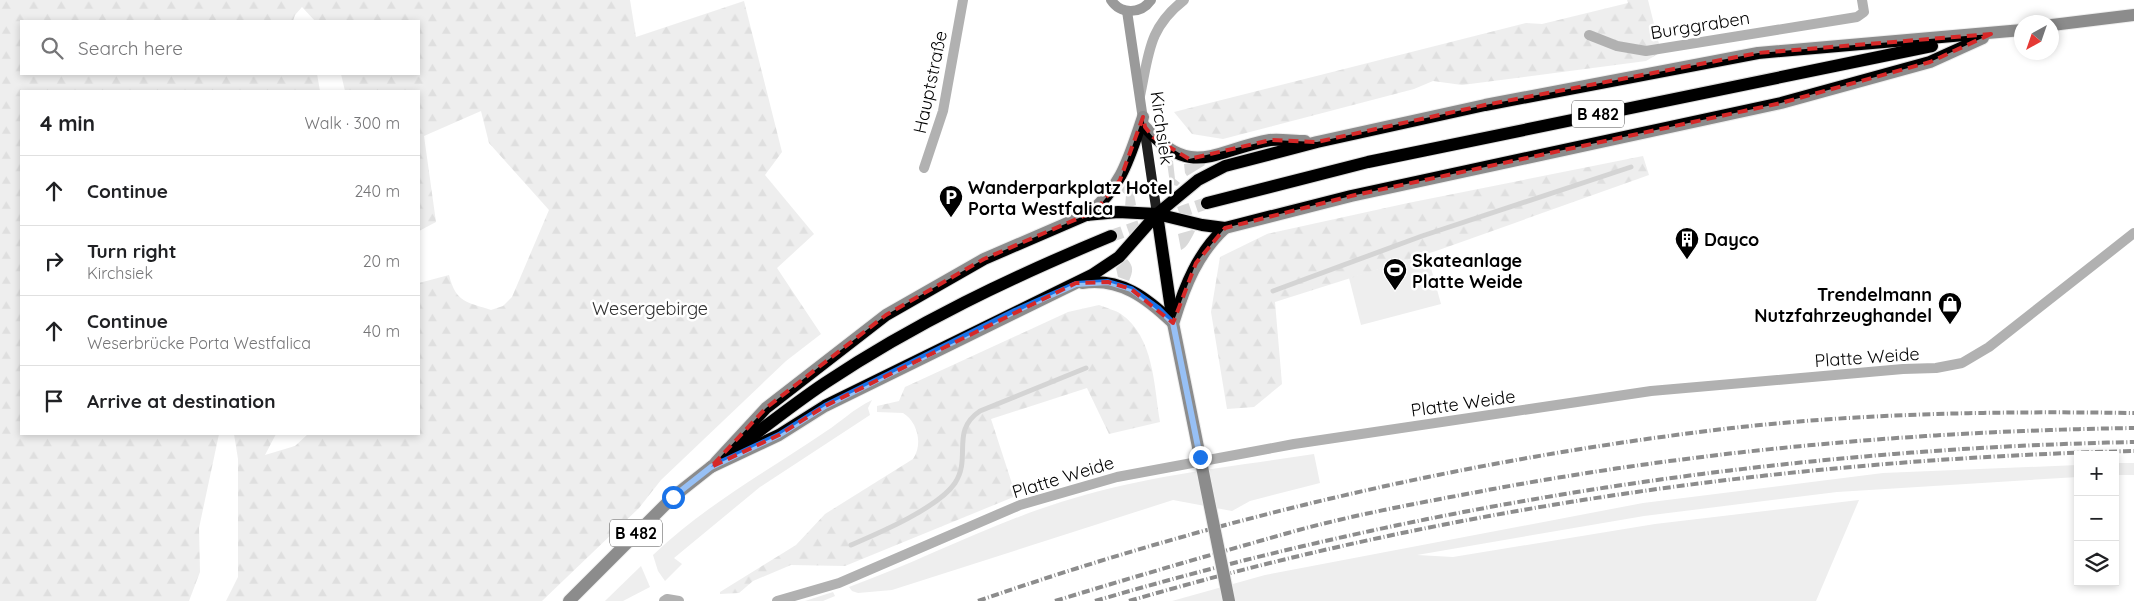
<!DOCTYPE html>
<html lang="en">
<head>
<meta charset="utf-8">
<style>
	body { margin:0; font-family:Quicksand,sans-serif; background:#f6f6f6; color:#202124 }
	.controls { position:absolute; right:15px; bottom:15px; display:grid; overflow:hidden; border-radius:0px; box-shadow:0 2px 8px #0003 }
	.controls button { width:45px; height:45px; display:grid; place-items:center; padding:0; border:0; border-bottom:1px solid #e0e0e0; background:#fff; color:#202124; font:25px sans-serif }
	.compass { position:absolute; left:2014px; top:15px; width:45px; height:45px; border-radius:50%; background:#fff; box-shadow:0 2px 8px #0003; rotate:220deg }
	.stop { position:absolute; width:15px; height:15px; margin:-11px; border:4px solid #1a73e8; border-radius:50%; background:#fff }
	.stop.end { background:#1a73e8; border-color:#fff; box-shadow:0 1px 5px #0008 }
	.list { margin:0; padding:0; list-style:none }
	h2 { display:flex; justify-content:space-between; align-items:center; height:65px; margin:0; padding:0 20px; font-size:21px }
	h2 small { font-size:16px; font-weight:400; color:#757577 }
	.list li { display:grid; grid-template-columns:32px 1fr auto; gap:15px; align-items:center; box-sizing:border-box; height:70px; padding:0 20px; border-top:1px solid #e0e0e0 }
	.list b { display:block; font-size:19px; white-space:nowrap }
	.list p { margin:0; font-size:16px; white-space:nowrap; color:#757577 }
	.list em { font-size:16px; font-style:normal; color:#757577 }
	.icon { flex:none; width:28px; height:28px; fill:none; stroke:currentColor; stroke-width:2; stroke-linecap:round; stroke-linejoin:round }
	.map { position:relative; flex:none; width:2134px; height:601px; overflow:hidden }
	.search { position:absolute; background:#fff; box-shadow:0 2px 8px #0003; left:20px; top:20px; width:400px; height:55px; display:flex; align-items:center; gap:12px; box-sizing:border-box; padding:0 18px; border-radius:0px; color:#757577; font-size:19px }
	.panel { position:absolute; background:#fff; box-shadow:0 2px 8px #0003; left:20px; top:90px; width:400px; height:345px; border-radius:0px }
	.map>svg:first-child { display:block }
	.green { fill:#d9d9d9 }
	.forest { fill:url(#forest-firs) }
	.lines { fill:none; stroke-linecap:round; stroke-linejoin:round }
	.stream { stroke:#a0a0a0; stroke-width:5 }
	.primary-tunnel { stroke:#d9d9d9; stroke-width:12; stroke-dasharray:12 6; stroke-linecap:butt }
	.primary-casing { stroke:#dbdbdb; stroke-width:14 }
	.street { stroke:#525252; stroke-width:10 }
	.secondary { stroke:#1f1f1f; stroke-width:10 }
	.primary { stroke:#000; stroke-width:12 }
	.rail { stroke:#000; stroke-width:4; stroke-dasharray:8 2.5 1 2.5; stroke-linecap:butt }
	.primary-bridge-casing { stroke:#dbdbdb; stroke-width:14; stroke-linecap:butt }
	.primary-bridge { stroke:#000; stroke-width:12 }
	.route { stroke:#1a73e8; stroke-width:6 }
	.marked { fill:none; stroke:#d62828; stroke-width:4; stroke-dasharray:10 6; stroke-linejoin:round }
	.labels { text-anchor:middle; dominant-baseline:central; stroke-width:5; stroke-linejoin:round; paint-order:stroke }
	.shield { fill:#fff; stroke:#4c4c4c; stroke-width:1 }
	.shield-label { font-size:16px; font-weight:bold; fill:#000 }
	.street-label { font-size:18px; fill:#000; stroke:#fff }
	.poi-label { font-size:18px; font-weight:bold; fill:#000; stroke:#fff; text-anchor:start }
	.park-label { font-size:18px; fill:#303030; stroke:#fff }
</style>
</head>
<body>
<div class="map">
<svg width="2134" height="601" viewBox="0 0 2134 601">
	<defs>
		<pattern id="forest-firs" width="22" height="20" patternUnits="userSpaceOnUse" patternTransform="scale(1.25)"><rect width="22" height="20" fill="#d9d9d9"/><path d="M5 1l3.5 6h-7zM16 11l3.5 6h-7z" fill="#b8b8b8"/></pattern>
	</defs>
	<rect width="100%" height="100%" fill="#fff"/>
	<g class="green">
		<path d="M1169 159 1173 161 1175 179 1180 183 1177 186 1170 184 1167 162Z"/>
		<path d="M1203 163 1205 165 1187 176 1185 173 1184 164Z"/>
		<path d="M1126 183H1132L1136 205 1127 208 1125 207 1126 195 1121 191Z"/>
		<path d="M1192 230 1195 231C1192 237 1187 248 1181 250L1178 234Z"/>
		<path d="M1427 254 1441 304 1361 325 1349 278Z"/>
		<path d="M1127 259C1134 267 1133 271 1129 281L1118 277 1116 268Z"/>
		<path d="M872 400 868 408 870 415 760 487 674 558 682 564 665 581 658 571 653 555C704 506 766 472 825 432 842 421 852 410 872 400Z"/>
		<path d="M1314 454 1320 483 1250 501 1232 511 1173 500 892 590 858 593 852 591 849 587C921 561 988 525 1061 502 1142 476 1229 467 1314 454Z"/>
		<rect x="2115" y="463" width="19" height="12"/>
		<path d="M2078 465V477L1837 492 1644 516 1417 555 1453 557 1655 524 1859 500 1816 601H1172L1265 575 1643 503 1883 473Z"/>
		<path d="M641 566 650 587 623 601H605Z"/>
		<path d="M833 592 835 596 823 601H805Z"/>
	</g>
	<g class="forest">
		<path d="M0 0H630L636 37 744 1 782 152 765 175 814 234 777 268 821 334 786 361 661 480 639 508 542 601H226L238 577V459L234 434H276L265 455 295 446 308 434H419V283L449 275C456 303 467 302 491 310L503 306 512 297 549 210 489 143 481 111 424 136 436 222 419 231V91H345L341 74H419V21H315L302 7 295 15 293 21H21V74H317L320 91H21V434H219L199 528 200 572 189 601H0Z"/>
		<path d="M1627 0H1648L1661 52 1646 61 1462 85 1433 81 1414 89 1223 139 1192 134 1174 112 1526 23 1542 24 1628 3Z"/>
		<path d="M1643 156 1649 175 1436 251 1275 302 1282 384 1254 407 1227 409 1211 312 1220 257 1267 234 1408 203Z"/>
		<path d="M1099 305C1106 308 1115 310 1121 314 1154 337 1154 386 1160 422L1109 434 1087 388 991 419 1016 496 845 566 791 565 753 581 739 593 720 594V592L796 545 825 514 913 459C923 445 918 422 903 413L877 412V406L899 401 905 387 1068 312Z"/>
	</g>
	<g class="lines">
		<g class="stream">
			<path d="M1273 291 1422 236 1631 167"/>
			<path d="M851 545C879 533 938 508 955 483 972 457 950 431 980 411L1086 368"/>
		</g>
		<path class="primary-tunnel" d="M1111 236 1207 203"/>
		<g class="primary-casing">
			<g id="primary">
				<path d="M2052 25 2134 15"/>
				<path d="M1145 127C1192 180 1214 150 1270 140 1281 139 1294 141 1305 141"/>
				<path d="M1207 203 1368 162 1932 46"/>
				<path d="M1157 214 1173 323 1200 457"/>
				<path d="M1087 215C1122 187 1129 158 1143 117"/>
				<path d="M1082 283C1120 277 1147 298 1173 323"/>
				<path d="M1174 321C1185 285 1198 253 1225 228"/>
				<path d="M737 448C766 426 795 403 825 383 915 323 1012 277 1111 236"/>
				<path d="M716 462 766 408 886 315 984 259 1086 215 1118 212 1157 214 1202 225 1225 228 1351 196 1781 103 1930 62 1983 38"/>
				<path d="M711 467 779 435 825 406 1092 275 1119 257 1157 214 1198 180 1225 166 1317 142 1485 105 1758 53 2022 30"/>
				<path d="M569 601 673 497 716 463"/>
			</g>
		</g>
		<g class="street">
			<path d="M1589 35 1617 46 1646 51 1857 17 1864 12 1862 0"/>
			<path d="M1140 96C1149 54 1148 28 1184 0"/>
			<path d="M924 168 943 111 963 0"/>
			<path d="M664 601 667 599 679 601"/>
			<path d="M777 601 839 583 1020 505 1117 477 1294 444 1651 391 1903 369 1936 368 1962 363 1989 347 2134 233"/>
		</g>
		<g class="secondary">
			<path d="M1111 0C1121 15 1141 14 1151 0"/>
			<path d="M1127 11 1157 214"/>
		</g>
		<use href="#primary" class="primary"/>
		<g class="rail">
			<path d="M978 601C1223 516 1475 458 1732 428 1865 413 2000 411 2134 413"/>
			<path d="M1055 601C1133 577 1210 555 1288 533 1355 514 1425 502 1493 489 1704 450 1919 431 2134 428"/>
			<path d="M1095 601C1432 502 1783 449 2134 442"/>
			<path d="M1129 601C1454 506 1796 459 2134 451"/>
		</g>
		<g class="primary-bridge-casing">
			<path id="primary-bridge" d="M1200 457 1229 601"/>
		</g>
		<use href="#primary-bridge" class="primary-bridge"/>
	</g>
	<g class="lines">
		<path class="route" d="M673 497 711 467 779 435 825 406 1015 311 1076 284 1108 282 1131 289 1159 309 1173 323 1200 457"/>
	</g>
	<path d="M0 0H2134V601H0ZM1991 34 1930 62 1781 103 1351 196 1225 228 1196 263 1173 323 1131 289 1108 282 1076 283 825 406 779 435 711 467 766 408 886 315 984 259 1086 215 1101 204 1120 180 1143 117 1145 127 1153 137 1189 159 1271 140 1317 142 1485 105 1758 53Z" fill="#fff" fill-opacity=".55" fill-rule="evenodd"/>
	<path class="marked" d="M1991 34 1930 62 1781 103 1351 196 1225 228 1196 263 1173 323 1131 289 1108 282 1076 283 825 406 779 435 711 467 766 408 886 315 984 259 1086 215 1101 204 1120 180 1143 117 1145 127 1153 137 1189 159 1271 140 1317 142 1485 105 1758 53Z"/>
	<defs>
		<g id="parking-pin" transform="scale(1.25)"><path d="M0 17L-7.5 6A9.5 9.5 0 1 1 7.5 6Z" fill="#000" stroke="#fff"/><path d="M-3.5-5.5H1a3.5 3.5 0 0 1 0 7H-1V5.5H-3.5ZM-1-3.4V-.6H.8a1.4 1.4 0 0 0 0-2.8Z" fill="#fff"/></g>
		<g id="building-pin" transform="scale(1.25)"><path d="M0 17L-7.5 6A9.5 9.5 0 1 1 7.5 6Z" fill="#000" stroke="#fff"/><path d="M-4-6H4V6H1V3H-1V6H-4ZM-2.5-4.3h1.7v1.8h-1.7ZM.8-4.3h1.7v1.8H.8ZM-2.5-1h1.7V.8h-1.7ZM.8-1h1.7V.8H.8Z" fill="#fff"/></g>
		<g id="stadium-pin" transform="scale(1.25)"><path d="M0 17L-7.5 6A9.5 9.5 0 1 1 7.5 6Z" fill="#000" stroke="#fff"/><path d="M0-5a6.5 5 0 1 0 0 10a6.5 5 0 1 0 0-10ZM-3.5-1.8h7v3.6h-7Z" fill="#fff"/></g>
		<g id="shop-pin" transform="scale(1.25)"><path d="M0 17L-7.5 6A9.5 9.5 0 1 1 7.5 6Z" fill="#000" stroke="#fff"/><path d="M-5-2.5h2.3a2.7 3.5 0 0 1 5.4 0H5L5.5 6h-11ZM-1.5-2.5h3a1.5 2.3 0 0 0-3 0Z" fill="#fff"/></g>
	</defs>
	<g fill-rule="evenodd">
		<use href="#parking-pin" x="951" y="197"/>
		<use href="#building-pin" x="1687" y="239"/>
		<use href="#stadium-pin" x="1395" y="270"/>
		<use href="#shop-pin" x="1950" y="304"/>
	</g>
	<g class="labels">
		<g class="shield">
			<rect x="1572" y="100.5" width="52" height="27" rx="4"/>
			<rect x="610" y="519.5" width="52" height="27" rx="4"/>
		</g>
		<g class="shield-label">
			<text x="1598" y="114">B 482</text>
			<text x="636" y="533">B 482</text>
		</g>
		<g class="street-label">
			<text transform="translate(1700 25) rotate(-9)">Burggraben</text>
			<text transform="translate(930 82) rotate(-78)">Hauptstraße</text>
			<text transform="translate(1162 128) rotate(82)">Kirchsiek</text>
			<text transform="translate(1867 357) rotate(-4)">Platte Weide</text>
			<text transform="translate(1463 403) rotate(-8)">Platte Weide</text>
			<text transform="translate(1063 477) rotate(-17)">Platte Weide</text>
		</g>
		<g class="poi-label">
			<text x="968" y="187">Wanderparkplatz Hotel<tspan x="968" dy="21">Porta Westfalica</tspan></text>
			<text x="1704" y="239">Dayco</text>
			<text x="1412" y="260">Skateanlage<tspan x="1412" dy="21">Platte Weide</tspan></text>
			<text x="1932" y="294" text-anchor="end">Trendelmann<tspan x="1932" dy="21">Nutzfahrzeughandel</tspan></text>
		</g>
		<g class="park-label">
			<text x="650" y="308">Wesergebirge</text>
		</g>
	</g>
</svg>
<div class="controls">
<button>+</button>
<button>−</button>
<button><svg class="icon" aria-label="layers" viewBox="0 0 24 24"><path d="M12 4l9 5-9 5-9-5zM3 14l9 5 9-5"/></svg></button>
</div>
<svg class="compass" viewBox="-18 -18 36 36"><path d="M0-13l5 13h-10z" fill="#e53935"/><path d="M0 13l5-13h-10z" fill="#757577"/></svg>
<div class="stop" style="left:673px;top:497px"></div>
<div class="stop end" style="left:1200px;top:457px"></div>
<div class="search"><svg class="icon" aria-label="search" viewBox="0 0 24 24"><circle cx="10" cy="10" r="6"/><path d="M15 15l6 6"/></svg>Search here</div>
<section class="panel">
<h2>4 min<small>Walk · 300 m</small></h2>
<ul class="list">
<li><svg class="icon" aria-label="ahead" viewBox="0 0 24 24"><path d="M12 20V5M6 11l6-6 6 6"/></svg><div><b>Continue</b></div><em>240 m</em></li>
<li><svg class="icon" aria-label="right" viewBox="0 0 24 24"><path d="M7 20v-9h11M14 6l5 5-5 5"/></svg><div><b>Turn right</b><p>Kirchsiek</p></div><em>20 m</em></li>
<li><svg class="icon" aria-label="ahead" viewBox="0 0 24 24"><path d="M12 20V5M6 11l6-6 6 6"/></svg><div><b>Continue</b><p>Weserbrücke Porta Westfalica</p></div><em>40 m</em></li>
<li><svg class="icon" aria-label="arrive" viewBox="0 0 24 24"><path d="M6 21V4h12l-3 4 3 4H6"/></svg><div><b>Arrive at destination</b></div></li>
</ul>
</section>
</div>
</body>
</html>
